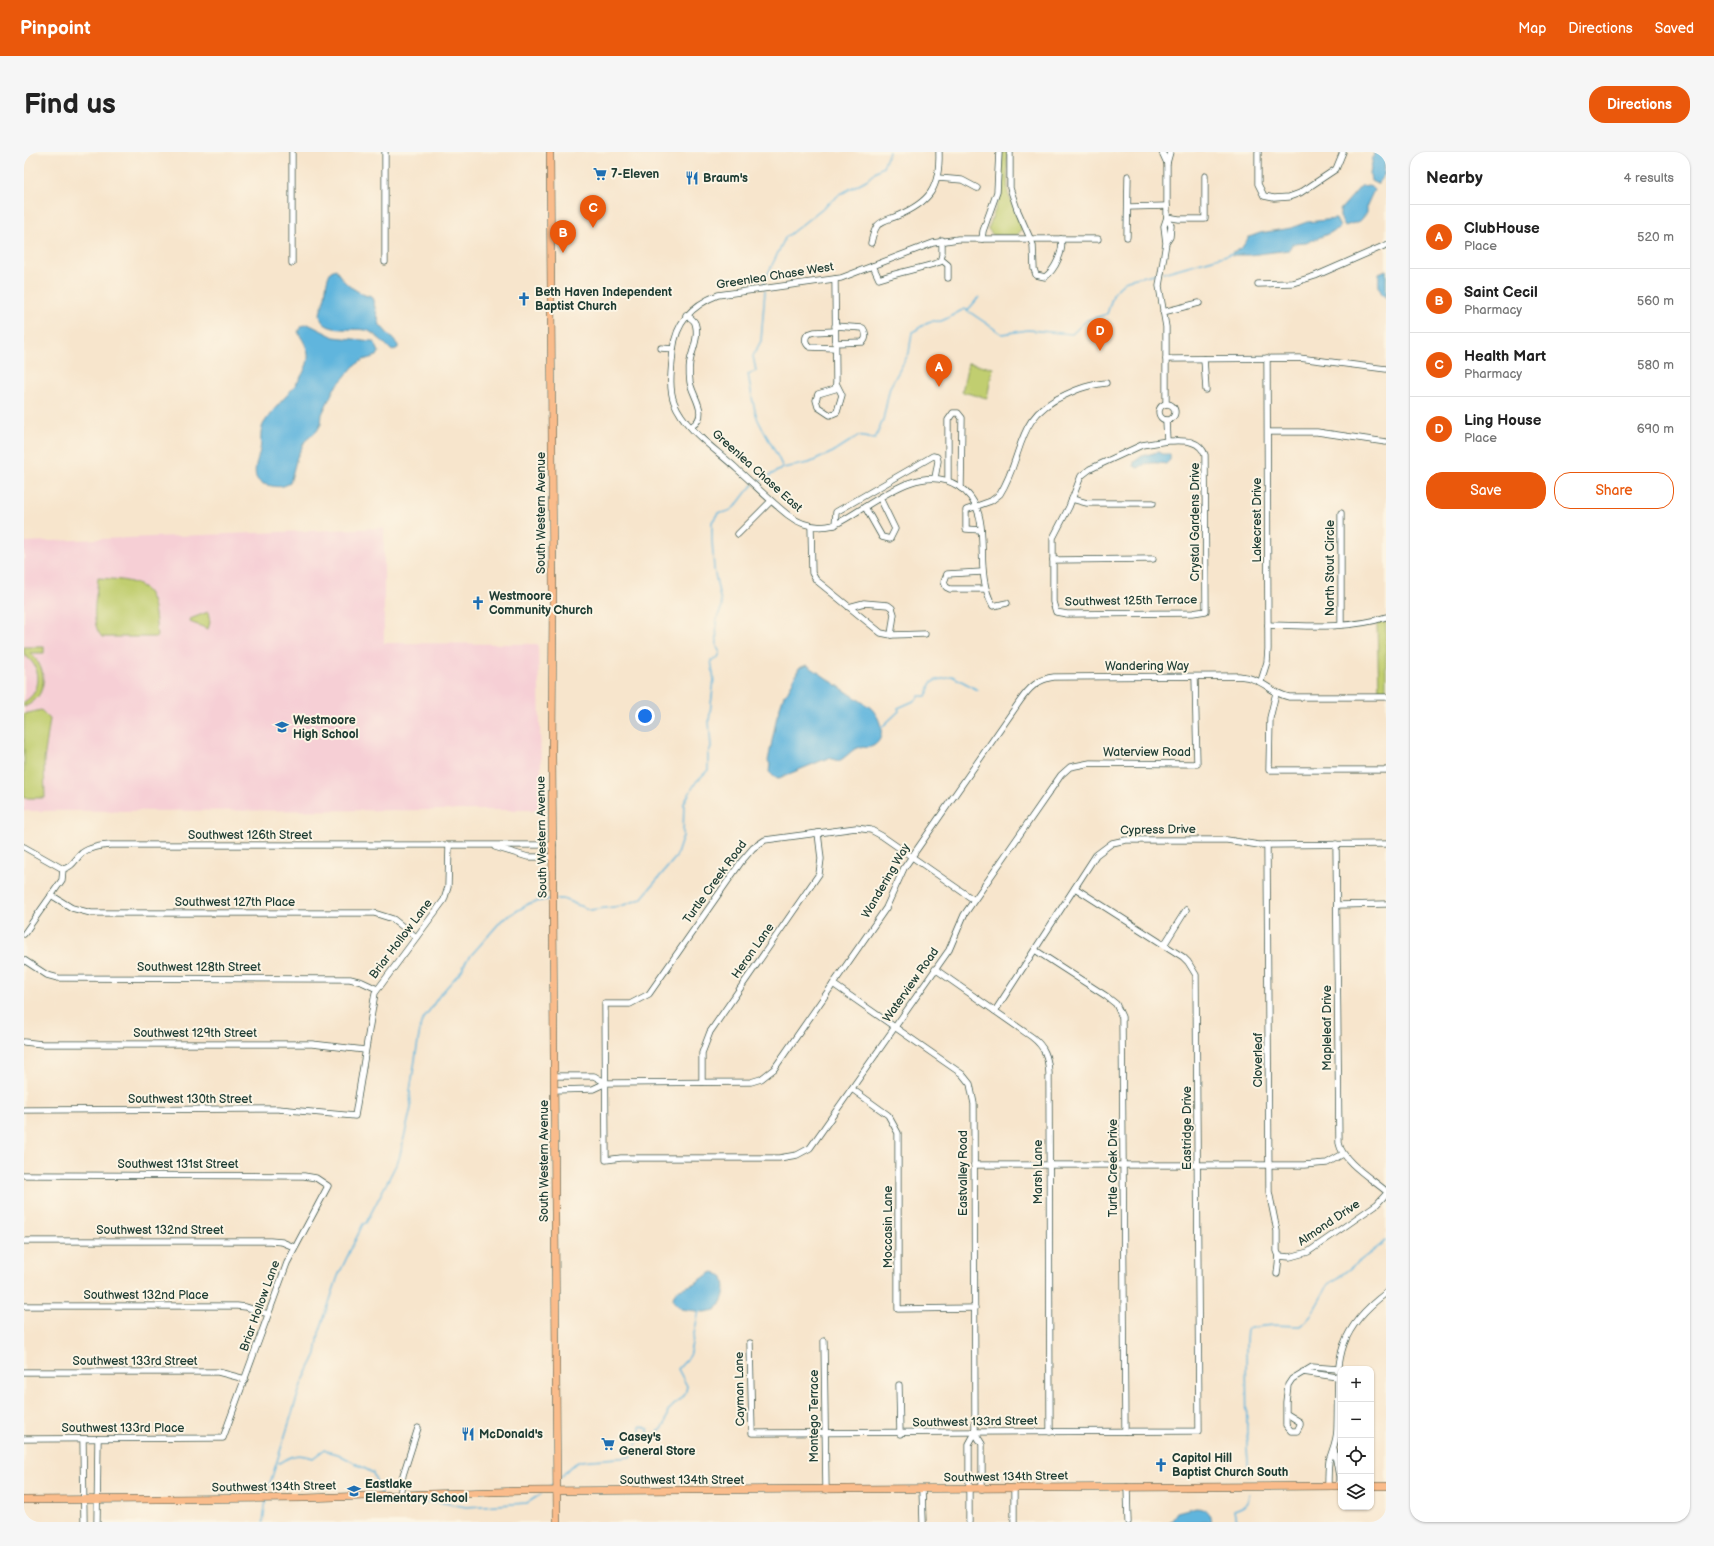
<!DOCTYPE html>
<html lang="en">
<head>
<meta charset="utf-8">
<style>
	body { margin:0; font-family:"Balsamiq Sans",sans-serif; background:#f6f6f6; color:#222 }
	.controls { position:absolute; right:12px; bottom:12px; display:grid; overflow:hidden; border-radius:8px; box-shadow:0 1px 3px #0004 }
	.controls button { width:36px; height:36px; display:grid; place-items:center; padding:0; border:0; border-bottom:1px solid #e0e0e0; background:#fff; color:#222; font:20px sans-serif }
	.you { position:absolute; left:621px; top:564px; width:14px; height:14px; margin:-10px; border:3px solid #fff; border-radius:50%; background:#1a73e8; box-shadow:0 0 0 6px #1a73e833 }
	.badge { display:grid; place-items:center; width:26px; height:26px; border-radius:50%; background:#ea580c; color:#fff; font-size:13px; font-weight:700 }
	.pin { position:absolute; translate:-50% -33px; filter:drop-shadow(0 1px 2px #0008) }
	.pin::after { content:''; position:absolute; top:21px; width:14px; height:12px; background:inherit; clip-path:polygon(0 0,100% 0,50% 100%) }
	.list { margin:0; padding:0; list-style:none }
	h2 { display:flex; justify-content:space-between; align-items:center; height:52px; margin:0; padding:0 16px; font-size:17px }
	h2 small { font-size:13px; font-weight:400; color:#767676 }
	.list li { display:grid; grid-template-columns:26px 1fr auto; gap:12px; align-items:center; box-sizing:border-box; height:64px; padding:0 16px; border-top:1px solid #e0e0e0 }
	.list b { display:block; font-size:15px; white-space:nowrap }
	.list p { margin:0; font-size:13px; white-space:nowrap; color:#767676 }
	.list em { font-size:13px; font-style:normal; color:#767676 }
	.actions { display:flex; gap:8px; padding:12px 16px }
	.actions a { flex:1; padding:9px 0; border:1px solid #ea580c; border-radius:16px; text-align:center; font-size:14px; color:#ea580c }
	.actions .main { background:#ea580c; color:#fff }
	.icon { flex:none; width:22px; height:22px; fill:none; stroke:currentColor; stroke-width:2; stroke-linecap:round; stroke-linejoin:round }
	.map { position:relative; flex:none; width:1362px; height:1370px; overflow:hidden; border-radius:16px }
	header { display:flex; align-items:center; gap:24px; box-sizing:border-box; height:56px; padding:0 20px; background:#ea580c; color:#fff }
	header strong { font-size:19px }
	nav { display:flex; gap:22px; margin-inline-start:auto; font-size:14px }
	.intro { display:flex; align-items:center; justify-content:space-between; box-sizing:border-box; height:96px; padding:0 24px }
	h1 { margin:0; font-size:28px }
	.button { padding:10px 18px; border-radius:16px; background:#ea580c; color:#fff; font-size:14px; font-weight:700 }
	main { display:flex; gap:24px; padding:0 24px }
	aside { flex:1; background:#fff; border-radius:16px; box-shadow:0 1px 3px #0004 }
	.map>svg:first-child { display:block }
	.built { fill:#f6cfd5 }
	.green { fill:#c1ce6f; stroke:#708652 }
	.water { fill:#61b5dd; stroke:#407988 }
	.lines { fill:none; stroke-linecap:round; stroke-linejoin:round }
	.stream { stroke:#61b5dd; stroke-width:1.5 }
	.minor-casing { stroke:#3f564b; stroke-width:7 }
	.major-casing { stroke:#3f564b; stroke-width:8 }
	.minor { stroke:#fff; stroke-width:5.5 }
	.major { stroke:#fabc8b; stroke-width:7 }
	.labels { text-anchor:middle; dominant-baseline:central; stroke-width:4; stroke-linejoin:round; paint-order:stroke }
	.poi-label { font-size:12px; font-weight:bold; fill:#1f3d34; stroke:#fcf5e5; text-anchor:start }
	.street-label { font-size:12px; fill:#1f3d34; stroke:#fcf5e5 }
</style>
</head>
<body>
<header>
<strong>Pinpoint</strong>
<nav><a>Map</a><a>Directions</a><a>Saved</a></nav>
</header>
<div class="intro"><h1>Find us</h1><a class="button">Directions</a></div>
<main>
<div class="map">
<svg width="1362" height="1370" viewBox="0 0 1362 1370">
	<rect width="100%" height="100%" fill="#fcf5e5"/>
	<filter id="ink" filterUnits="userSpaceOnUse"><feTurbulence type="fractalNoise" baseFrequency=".025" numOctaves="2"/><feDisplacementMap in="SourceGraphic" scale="8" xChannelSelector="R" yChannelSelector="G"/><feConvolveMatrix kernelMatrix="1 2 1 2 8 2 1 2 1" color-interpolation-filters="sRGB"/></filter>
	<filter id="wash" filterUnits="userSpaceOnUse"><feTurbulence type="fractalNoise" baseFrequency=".012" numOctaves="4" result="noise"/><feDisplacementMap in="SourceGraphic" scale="16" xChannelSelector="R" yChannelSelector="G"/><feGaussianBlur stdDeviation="0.9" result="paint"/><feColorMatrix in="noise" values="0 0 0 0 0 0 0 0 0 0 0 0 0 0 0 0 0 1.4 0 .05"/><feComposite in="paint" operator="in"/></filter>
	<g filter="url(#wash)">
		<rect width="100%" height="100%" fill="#f7e5cc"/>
		<path class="built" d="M360 376V491L514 492 518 658 0 659V390Z"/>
		<g class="green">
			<path d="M978 0H983L984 41 998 76 997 79 993 83H969L964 77 977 42Z"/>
			<path d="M944 211 969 216 963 246 938 240Z"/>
			<path d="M74 426C125 429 130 434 133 485H78C65 471 73 443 74 426Z"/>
			<path d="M184 460 186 470 184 477 166 470V467Z"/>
			<path d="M1362 468V539L1355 540 1353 472Z"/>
			<path d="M0 495H20V501H6C24 516 25 545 0 555V550C19 539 18 514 0 503Z"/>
			<path d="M17 558 26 567 20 608 21 646H0V562Z"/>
		</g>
		<g class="water">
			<path d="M1350 0H1362L1360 23 1353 32 1347 29 1346 22Z"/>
			<path d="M1345 33 1350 38 1343 53V61L1336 69 1321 74 1316 65V58L1337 34Z"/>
			<path d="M1312 67 1316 75 1313 78 1282 91 1268 92 1265 98 1226 103H1208L1209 100 1217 97 1225 85 1236 81 1267 76 1283 70Z"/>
			<path d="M312 117C319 132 329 137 343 144L345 143 348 145 356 173 374 193V196L368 199C361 192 354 184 345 179 333 174 298 184 296 163 296 158 299 153 300 148 303 138 301 129 307 119Z"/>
			<path d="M1362 118V146C1354 139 1354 132 1355 121Z"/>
			<path d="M284 172 310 185 348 189 351 191 355 200 353 204 339 208 330 214 310 237 298 262 297 272 293 279 281 289 273 305 266 331C258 336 252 335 243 333 224 329 233 311 236 298 238 289 235 279 240 271 253 250 275 236 283 212 287 200 280 190 274 180L277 174Z"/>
			<path d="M1134 300 1138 302H1146V308L1142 312C1131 310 1123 310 1114 316L1110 314V310L1118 304Z"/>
			<path d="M783 513 847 556C856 565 864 586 849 594 843 597 838 594 833 596 829 597 821 606 815 609L804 606 755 626 750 625 745 620 746 612 744 609 753 564 760 543 764 539 775 516Z"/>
			<path d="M689 1120 698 1124C704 1137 700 1147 692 1158L680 1160 657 1157 649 1149C649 1135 660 1137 669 1132 677 1129 681 1123 689 1120Z"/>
			<path d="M1172 1355C1181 1355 1186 1361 1187 1370H1146L1153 1360Z"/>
		</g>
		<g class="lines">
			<g class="stream">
				<path d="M1139 121 1210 101"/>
				<path d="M740 135V130L761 86 815 43 844 27 852 19 859 15 865 0"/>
				<path d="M741 139 737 189 729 204 732 219 724 222C727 237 728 253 734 268 742 284 752 299 759 316"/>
				<path d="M943 159 955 145"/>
				<path d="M732 331 759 316 785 311 809 300 834 284 851 287 859 268 866 235 885 201 888 180C894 178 898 173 904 170 909 168 913 170 917 169 926 166 932 160 941 157L978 182 1004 178 1048 182 1063 168 1083 162 1090 140 1103 128 1135 121"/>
				<path d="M857 576 875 559 874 556 892 548 895 544H902L904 540 906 532C913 525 921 529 928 524L954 538"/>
				<path d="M531 747H539L566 758 597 754 617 747 652 705 659 684 660 651 672 630 684 618V602L687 595 685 569 690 528 687 508 693 507 696 501 693 495 692 468 698 455 690 417 688 388V370L694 361C714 361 715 345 729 333"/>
				<path d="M255 1311C269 1303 273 1301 289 1306L301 1297 305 1300 314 1302 349 1321 357 1341"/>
				<path d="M1225 1324 1223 1296 1222 1189 1223 1177C1241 1172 1257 1173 1276 1174L1286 1165 1304 1133 1362 1089"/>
				<path d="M536 1326 546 1315 556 1309 606 1305 615 1287 616 1275 618 1274 624 1277 625 1285 637 1278 641 1273 644 1259 658 1245 662 1239 663 1234 654 1217 665 1205 675 1159"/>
				<path d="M523 1337 530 1331"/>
				<path d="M242 1344 277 1233 292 1202 295 1181 314 1124 339 1072 342 1071 375 1007 387 956 386 939 397 871 415 844 438 818 442 809 478 768 506 751 526 747"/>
				<path d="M358 1346 366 1350H415L442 1355 503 1351 517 1342"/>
				<path d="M239 1370 242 1348"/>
				<path d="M1212 1370 1210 1358C1219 1355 1224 1353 1225 1343"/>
			</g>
		</g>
	</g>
	<g filter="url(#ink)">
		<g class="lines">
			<g class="minor-casing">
				<g id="minor">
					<path d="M268 0V111"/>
					<path d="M986 0V36L993 57 1009 93 1010 117 1012 123 1021 125C1031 118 1040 99 1037 87"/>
					<path d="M1138 0 1143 11"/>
					<path d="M1146 0 1143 11V65L1155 67H1181V24"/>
					<path d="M1234 0V32L1240 44 1250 46 1265 45 1276 41 1312 17 1319 0"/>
					<path d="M914 26 938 28 953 36"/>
					<path d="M1104 55 1143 54"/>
					<path d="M1103 85 1104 24"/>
					<path d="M958 87 959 79 973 40 975 0"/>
					<path d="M847 91C848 86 850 79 853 74 858 68 866 67 873 64 906 50 916 36 915 0"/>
					<path d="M1142 91 1140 74 1143 65 1147 73 1146 85 1142 91 1135 134 1142 175V252"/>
					<path d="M918 108 924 113V126"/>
					<path d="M361 110V0"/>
					<path d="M849 114 855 127C875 120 895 117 916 110L918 103V88"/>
					<path d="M811 127 812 231 811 237 794 242 792 248 794 255 806 263 813 260 818 243 812 231"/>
					<path d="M1234 132 1269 131 1291 124 1362 93"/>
					<path d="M1139 160 1175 151"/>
					<path d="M662 163C665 165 670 168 671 171 675 182 670 195 667 205 665 212 665 222 666 230 668 244 686 263 668 274"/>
					<path d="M811 174 839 176C842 180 843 186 839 190L811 191"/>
					<path d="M811 179 790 180 784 182C780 186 781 192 786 195L811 196"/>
					<path d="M637 196 649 197"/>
					<path d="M1142 207 1275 206 1362 217"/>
					<path d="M1180 207 1182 238"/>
					<circle cx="1143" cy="260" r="8"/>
					<path d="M1142 268 1143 289"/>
					<path d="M1244 280H1293L1362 290"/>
					<path d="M1143 289C1158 289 1175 286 1181 303L1182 459 1169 461 1043 462 1032 460 1029 450V386L1045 355 1057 324 1066 317 1118 293Z"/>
					<path d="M924 328V268L929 261H934L938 266 937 336"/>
					<path d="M1048 347 1063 351H1129"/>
					<path d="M841 355 858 385 866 387 871 377 856 346"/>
					<path d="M1317 361V472"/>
					<path d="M811 373 812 360 909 304 913 305 914 309 911 326"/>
					<path d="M787 374 788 421 792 428 857 481 867 483 901 482"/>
					<path d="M957 378 942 377V358L967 349 976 342C1001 302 990 265 1041 243 1056 236 1065 233 1082 231"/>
					<path d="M714 382 747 349"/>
					<path d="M1029 408 1129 407"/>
					<path d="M958 420 923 422 920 430 922 435 926 437H961"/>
					<path d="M983 451 969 454C955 429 960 403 957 374 955 357 949 343 934 334 893 308 846 356 810 373 793 377 778 374 764 363 746 349 731 333 714 318 693 298 661 278 650 250 644 234 648 214 649 198 652 170 668 153 694 143L817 126 909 91 934 87H1074"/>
					<path d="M825 455 840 451 864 453 868 456 870 462 867 483"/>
					<path d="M1244 473C1280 474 1329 477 1362 465"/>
					<path d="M1237 529 1243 510 1244 497 1243 206"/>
					<path d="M1252 541 1246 566 1245 618H1362"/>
					<path d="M1312 692 1315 991C1318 1009 1348 1027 1362 1039"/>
					<path d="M1243 693 1245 1040 1253 1079V1099L1255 1104 1253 1122"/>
					<path d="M0 695 39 717C49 715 51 707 58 701 66 695 76 694 86 693H529"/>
					<path d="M471 695 504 705H529"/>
					<path d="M27 743 48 756 67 761H350L369 767 392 785"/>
					<path d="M950 748 858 684 847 678 832 676 741 688 729 696 717 710 625 842 606 852H581L582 1008 597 1006H755L773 1003 786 996 925 798 940 763 1037 623 1046 615 1066 611 1173 612 1171 525"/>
					<path d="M1313 753 1362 752"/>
					<path d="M0 782 38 728 39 717"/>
					<path d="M1140 793 1162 758"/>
					<path d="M1011 798 1082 844 1092 852 1098 865 1101 1279"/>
					<path d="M0 808 23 823 34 826 326 827 338 830 353 837"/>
					<path d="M911 817 1008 885C1021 895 1024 905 1025 921L1026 1280"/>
					<path d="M809 832 938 922 946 932 950 952 951 1281 958 1292V1337"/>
					<path d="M971 859 1072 703 1088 691 1102 688H1203L1235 693 1362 692"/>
					<path d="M0 890 18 892H288L341 898"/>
					<path d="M531 924H570L582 931 569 937 531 938"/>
					<path d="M678 930V901L686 880 795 722 797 707 794 681"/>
					<path d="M582 931 727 930 737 927 750 917 862 756 880 716 996 549C1005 536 1014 527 1030 525L1215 524C1240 526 1245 541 1265 545H1362"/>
					<path d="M828 937 864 963 874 981V1157L951 1156"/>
					<path d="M0 958 254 957 331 964 351 841 420 748 424 735 425 694"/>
					<path d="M950 1013H1280L1303 1011 1319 1002"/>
					<path d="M0 1023 280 1024 292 1026 304 1034 263 1111 199 1286 0 1287"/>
					<path d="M0 1089H246L258 1090 270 1095"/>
					<path d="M1255 1104 1266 1105 1284 1100 1353 1052 1362 1042"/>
					<path d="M0 1154H213L222 1155 244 1162"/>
					<path d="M800 1189 802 1338"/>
					<path d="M726 1191 728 1281 1175 1279 1172 823 1164 810 1159 805 1051 736"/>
					<path d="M0 1220H194L221 1227"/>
					<path d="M1279 1220 1313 1225"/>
					<path d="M875 1233 876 1282"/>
					<path d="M1263 1262 1276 1270V1273L1273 1279H1267L1262 1273V1250L1264 1233 1268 1227 1288 1215 1314 1217"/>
					<path d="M59 1287 60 1370"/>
					<path d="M1310 1297 1315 1324V1334"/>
					<path d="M1304 1334C1304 1326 1304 1317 1305 1309 1308 1298 1313 1289 1313 1277 1315 1214 1306 1183 1362 1141"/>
					<path d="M1103 1335 1104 1370"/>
					<path d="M898 1337 899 1370"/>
					<path d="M376 1344 379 1323 394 1276"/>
					<path d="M73 1370 74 1287"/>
					<path d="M945 1370V1292L951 1281"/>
					<path d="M990 1370V1336"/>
				</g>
			</g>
			<g class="major-casing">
				<g id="major">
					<path d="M526 0 529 442 528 600 533 1370"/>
					<path d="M1347 1334H1362"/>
					<path d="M0 1348 281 1346 496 1339 1317 1334"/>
				</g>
			</g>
			<use href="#minor" class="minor"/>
			<use href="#major" class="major"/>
		</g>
	</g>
	<defs>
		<g id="supermarket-bare" transform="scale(1.08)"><path d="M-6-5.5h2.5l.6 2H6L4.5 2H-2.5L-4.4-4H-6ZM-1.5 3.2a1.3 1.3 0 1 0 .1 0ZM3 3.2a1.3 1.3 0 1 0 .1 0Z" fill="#1f6fb2" stroke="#fcf5e5" stroke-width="2.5" paint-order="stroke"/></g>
		<g id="restaurant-bare" transform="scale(1.08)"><path d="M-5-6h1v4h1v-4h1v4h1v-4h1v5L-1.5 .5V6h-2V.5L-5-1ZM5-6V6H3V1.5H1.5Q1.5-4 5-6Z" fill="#1f6fb2" stroke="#fcf5e5" stroke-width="2.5" paint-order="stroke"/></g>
		<g id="church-bare" transform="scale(1.08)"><path d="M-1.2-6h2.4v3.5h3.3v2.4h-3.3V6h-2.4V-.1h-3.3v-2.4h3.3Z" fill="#1f6fb2" stroke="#fcf5e5" stroke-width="2.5" paint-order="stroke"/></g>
		<g id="school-bare" transform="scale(1.08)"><path d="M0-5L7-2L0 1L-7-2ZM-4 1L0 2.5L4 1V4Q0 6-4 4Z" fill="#1f6fb2" stroke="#fcf5e5" stroke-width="2.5" paint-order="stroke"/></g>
	</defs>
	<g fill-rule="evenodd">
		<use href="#supermarket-bare" x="576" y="22"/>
		<use href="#restaurant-bare" x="668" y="26"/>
		<use href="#church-bare" x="500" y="147"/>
		<use href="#church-bare" x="454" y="451"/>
		<use href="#school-bare" x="258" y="575"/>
		<use href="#restaurant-bare" x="444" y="1282"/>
		<use href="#supermarket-bare" x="584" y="1292"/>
		<use href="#church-bare" x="1137" y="1313"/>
		<use href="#school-bare" x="330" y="1339"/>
	</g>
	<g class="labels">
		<g class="poi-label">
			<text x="587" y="22">7-Eleven</text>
			<text x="679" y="26">Braum's</text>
			<text x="511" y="140">Beth Haven Independent<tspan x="511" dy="14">Baptist Church</tspan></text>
			<text x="465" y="444">Westmoore<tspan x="465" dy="14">Community Church</tspan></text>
			<text x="269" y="568">Westmoore<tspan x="269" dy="14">High School</tspan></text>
			<text x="455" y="1282">McDonald's</text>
			<text x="595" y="1285">Casey's<tspan x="595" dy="14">General Store</tspan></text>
			<text x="1148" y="1306">Capitol Hill<tspan x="1148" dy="14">Baptist Church South</tspan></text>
			<text x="341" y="1332">Eastlake<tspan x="341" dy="14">Elementary School</tspan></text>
		</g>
		<g class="street-label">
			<text transform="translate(751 124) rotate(-9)">Greenlea Chase West</text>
			<text transform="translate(733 319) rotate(42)">Greenlea Chase East</text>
			<text transform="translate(517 361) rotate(-90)">South Western Avenue</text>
			<text transform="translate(1233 368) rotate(-90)">Lakecrest Drive</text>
			<text transform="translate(1171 370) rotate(-90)">Crystal Gardens Drive</text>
			<text transform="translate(1306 416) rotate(-90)">North Stout Circle</text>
			<text transform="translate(1107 449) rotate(-1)">Southwest 125th Terrace</text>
			<text x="1123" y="514">Wandering Way</text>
			<text x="1123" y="600">Waterview Road</text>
			<text transform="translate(1134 678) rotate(-1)">Cypress Drive</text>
			<text x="226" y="683">Southwest 126th Street</text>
			<text transform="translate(518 685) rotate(-91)">South Western Avenue</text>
			<text transform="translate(862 729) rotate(-60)">Wandering Way</text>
			<text transform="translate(691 730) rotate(-54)">Turtle Creek Road</text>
			<text x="211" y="750">Southwest 127th Place</text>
			<text transform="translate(377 787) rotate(-53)">Briar Hollow Lane</text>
			<text transform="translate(729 799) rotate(-55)">Heron Lane</text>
			<text x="175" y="815">Southwest 128th Street</text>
			<text transform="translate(887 833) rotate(-55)">Waterview Road</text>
			<text transform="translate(1303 876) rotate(-90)">Mapleleaf Drive</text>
			<text x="171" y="881">Southwest 129th Street</text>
			<text transform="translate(1234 908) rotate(-90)">Cloverleaf</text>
			<text x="166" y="947">Southwest 130th Street</text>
			<text transform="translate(1163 976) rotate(-90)">Eastridge Drive</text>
			<text transform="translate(520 1009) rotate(-90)">South Western Avenue</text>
			<text x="154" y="1012">Southwest 131st Street</text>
			<text transform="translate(1089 1016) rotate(-90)">Turtle Creek Drive</text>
			<text transform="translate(1014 1020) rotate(-90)">Marsh Lane</text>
			<text transform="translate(939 1021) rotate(-90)">Eastvalley Road</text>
			<text transform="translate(1305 1071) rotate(-34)">Almond Drive</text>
			<text transform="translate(864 1075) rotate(-90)">Moccasin Lane</text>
			<text x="136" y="1078">Southwest 132nd Street</text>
			<text x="122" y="1143">Southwest 132nd Place</text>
			<text transform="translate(236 1154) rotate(-70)">Briar Hollow Lane</text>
			<text x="111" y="1209">Southwest 133rd Street</text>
			<text transform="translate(716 1237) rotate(-91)">Cayman Lane</text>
			<text transform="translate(790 1264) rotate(-90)">Montego Terrace</text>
			<text transform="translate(951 1270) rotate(-1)">Southwest 133rd Street</text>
			<text x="99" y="1276">Southwest 133rd Place</text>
			<text transform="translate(982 1325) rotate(-1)">Southwest 134th Street</text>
			<text x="658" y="1328">Southwest 134th Street</text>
			<text transform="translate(250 1335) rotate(-1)">Southwest 134th Street</text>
		</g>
	</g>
</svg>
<div class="controls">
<button>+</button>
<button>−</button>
<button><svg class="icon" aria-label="locate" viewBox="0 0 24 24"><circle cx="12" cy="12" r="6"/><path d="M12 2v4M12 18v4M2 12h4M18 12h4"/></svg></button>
<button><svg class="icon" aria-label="layers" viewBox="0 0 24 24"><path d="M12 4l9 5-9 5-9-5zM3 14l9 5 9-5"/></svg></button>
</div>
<div class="you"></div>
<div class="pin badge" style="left:915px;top:235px">A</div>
<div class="pin badge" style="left:539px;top:101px">B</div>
<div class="pin badge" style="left:569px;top:76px">C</div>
<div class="pin badge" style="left:1076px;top:199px">D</div>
</div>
<aside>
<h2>Nearby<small>4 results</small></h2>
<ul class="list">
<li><span class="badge">A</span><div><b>ClubHouse</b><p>Place</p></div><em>520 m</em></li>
<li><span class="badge">B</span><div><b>Saint Cecil</b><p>Pharmacy</p></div><em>560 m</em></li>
<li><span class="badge">C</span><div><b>Health Mart</b><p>Pharmacy</p></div><em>580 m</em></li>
<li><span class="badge">D</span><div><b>Ling House</b><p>Place</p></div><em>690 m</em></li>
</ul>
<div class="actions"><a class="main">Save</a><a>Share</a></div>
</aside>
</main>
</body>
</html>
